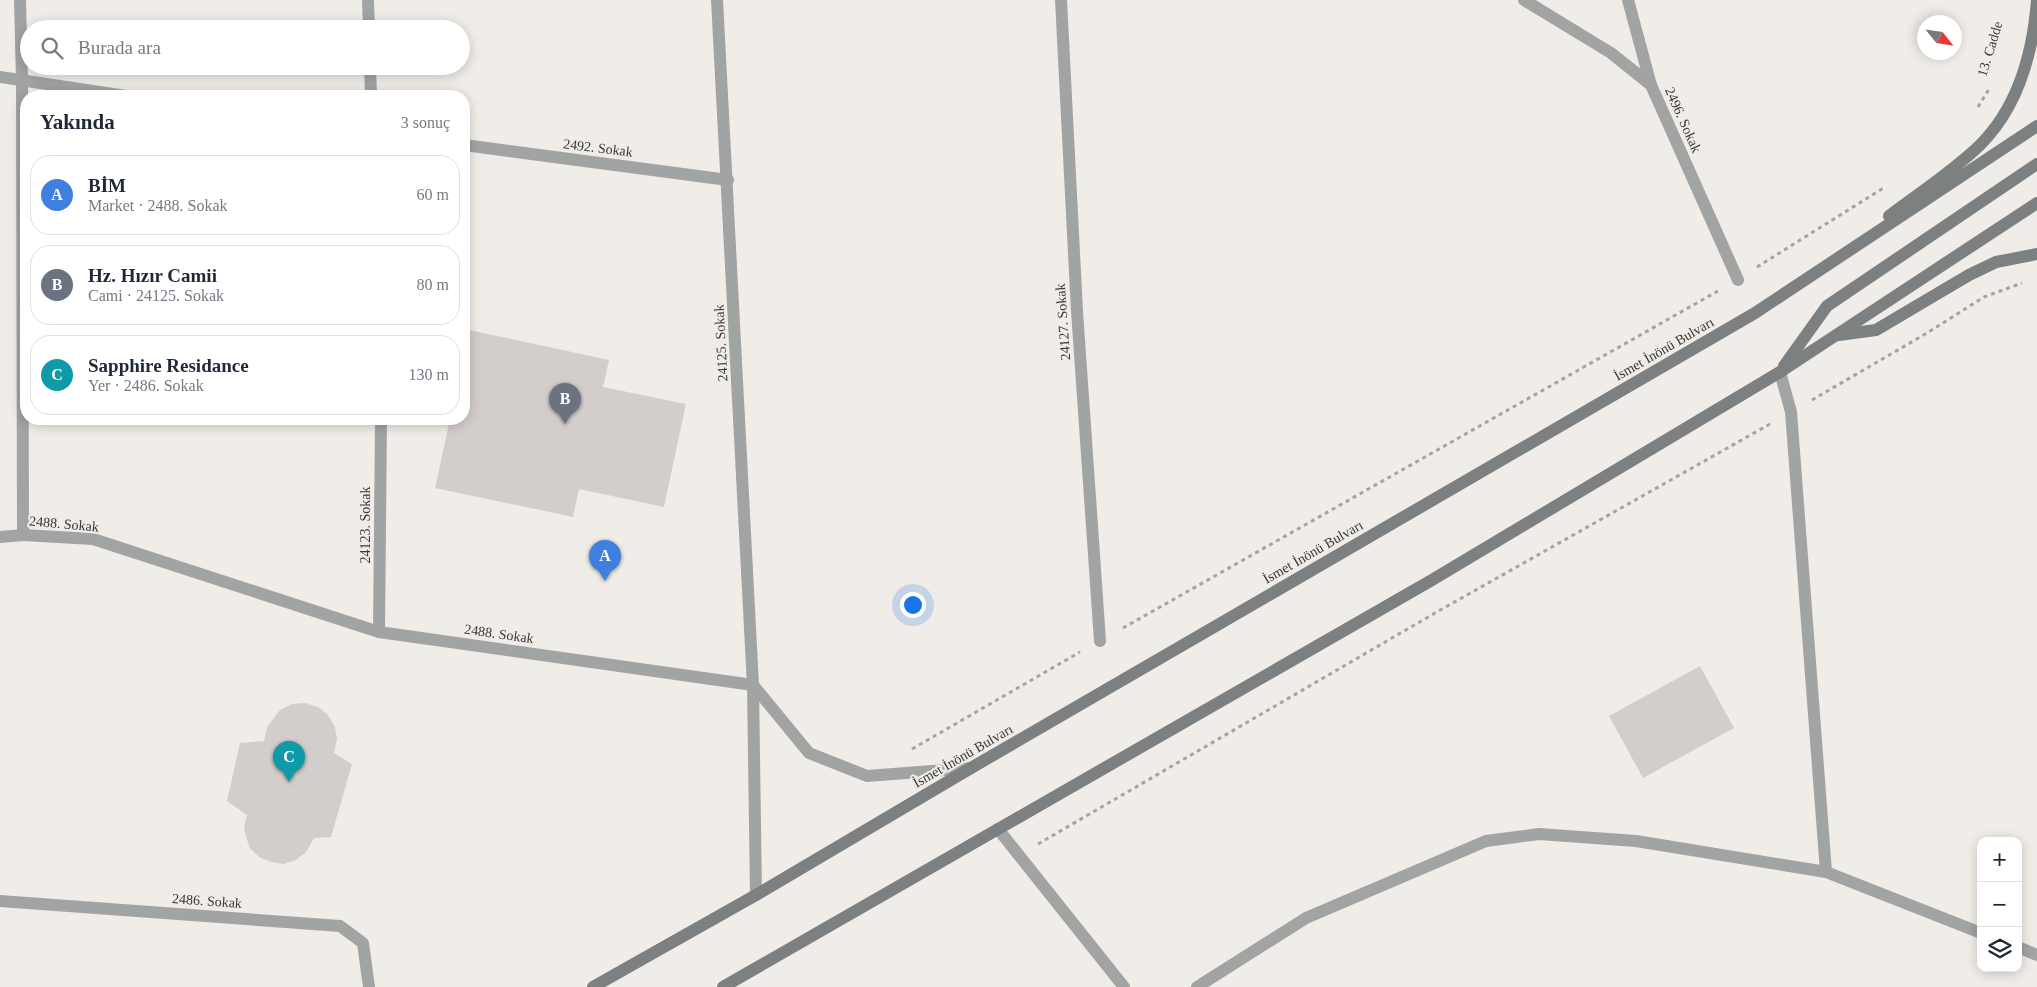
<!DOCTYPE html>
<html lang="tr">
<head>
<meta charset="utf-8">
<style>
	body { margin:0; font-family:"Times New Roman",serif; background:#f2f2f3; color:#1f2937 }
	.controls { position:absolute; right:15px; bottom:15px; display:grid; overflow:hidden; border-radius:10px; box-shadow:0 2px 12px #0003 }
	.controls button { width:45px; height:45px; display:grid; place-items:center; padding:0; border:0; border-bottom:1px solid #e0e1e3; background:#fff; color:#1f2937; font:25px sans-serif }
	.compass { position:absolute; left:1917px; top:15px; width:45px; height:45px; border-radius:50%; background:#fff; box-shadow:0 2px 12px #0003; rotate:120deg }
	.you { position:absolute; left:912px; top:604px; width:18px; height:18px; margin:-12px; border:4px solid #fff; border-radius:50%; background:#1a73e8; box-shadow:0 0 0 8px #1a73e833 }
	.badge { display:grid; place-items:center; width:32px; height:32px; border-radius:50%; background:#388181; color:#fff; font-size:16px; font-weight:700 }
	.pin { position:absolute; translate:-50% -41px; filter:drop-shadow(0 1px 2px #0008) }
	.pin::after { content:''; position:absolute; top:26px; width:18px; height:15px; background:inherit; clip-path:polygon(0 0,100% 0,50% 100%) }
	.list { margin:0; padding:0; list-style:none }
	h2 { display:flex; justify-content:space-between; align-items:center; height:65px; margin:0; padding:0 20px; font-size:21px }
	h2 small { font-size:16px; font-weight:400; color:#747a83 }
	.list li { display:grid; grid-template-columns:32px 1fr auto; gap:15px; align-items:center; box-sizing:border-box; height:80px; margin:0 10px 10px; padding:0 10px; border:1px solid #e0e1e3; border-radius:20px }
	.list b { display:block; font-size:19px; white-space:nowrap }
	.list p { margin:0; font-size:16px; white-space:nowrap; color:#747a83 }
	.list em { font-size:16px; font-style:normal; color:#747a83 }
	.icon { flex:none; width:28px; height:28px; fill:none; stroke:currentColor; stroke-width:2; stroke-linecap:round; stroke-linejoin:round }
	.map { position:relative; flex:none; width:2037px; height:987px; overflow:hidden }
	.search { position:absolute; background:#fff; box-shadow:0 2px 12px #0003; left:20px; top:20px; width:450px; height:55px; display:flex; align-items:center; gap:12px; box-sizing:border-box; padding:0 18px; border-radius:28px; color:#747a83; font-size:19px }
	.panel { position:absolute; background:#fff; box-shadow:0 2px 12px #0003; left:20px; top:90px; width:450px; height:335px; border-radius:20px }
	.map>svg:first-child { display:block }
	.building { fill:#d3cecb }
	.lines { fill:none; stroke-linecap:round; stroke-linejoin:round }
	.path { stroke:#a6a3a0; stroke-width:3; stroke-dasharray:4 4; stroke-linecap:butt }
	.street { stroke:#a1a4a3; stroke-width:12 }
	.secondary { stroke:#7c8080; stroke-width:12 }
	.labels { text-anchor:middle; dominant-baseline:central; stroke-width:4.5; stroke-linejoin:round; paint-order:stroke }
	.street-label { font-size:14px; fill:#393836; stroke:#f0ece8 }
</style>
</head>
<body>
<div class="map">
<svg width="2037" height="987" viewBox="0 0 2037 987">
	<rect width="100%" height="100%" fill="#f0ece8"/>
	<g class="building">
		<path d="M469 330 609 360 603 387 686 404 664 507 579 489 573 517 435 488 450 419H464V355Z"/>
		<path d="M1700 666 1734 728 1643 778 1609 716Z"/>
		<path d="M305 703 318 707 328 715 335 727 337 739 334 753 352 764 331 837 314 838 306 852 296 860 284 864 271 862 259 857 250 848 246 837 244 827 247 815 227 801 240 743 264 741 267 727 280 710 292 704Z"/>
	</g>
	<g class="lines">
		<g class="path">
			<path d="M1978 107 1989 89"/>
			<path d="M1757 267 1885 187"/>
			<path d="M1812 400 1927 333 1984 297 2022 283"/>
			<path d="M1123 628 1718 291"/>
			<path d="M912 749 1080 652"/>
			<path d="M1038 844 1435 613 1770 424"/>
		</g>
		<g class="street">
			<path d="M20 0 22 80 23 535"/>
			<path d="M368 0 369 29"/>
			<path d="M717 0 753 685 756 895"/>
			<path d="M1061 0 1077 311 1100 641"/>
			<path d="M1524 0 1611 53 1651 85 1738 280"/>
			<path d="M1628 0 1651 85"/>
			<path d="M370 66 371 96"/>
			<path d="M0 77 126 96"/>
			<path d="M464 145 728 180"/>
			<path d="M1780 372 1791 412 1826 872"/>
			<path d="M0 537 23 535 93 539 379 632 753 685 809 753 867 776 971 768"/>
			<path d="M379 632 381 419"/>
			<path d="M998 829 1124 987"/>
			<path d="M0 901 340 926 363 943 369 987"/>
			<path d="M2018 947 2037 955"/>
			<path d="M1197 987 1306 918 1486 841 1539 834 1636 841 1826 872 1981 933"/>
		</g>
		<g class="secondary">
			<path d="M1889 216C1919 193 1952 172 1979 146 2018 108 2033 52 2037 0"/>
			<path d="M1839 335 1876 330 1969 275 1996 262 2037 254"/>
			<path d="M1784 366 1827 306 2037 164"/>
			<path d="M593 987 756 895 971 768 1755 313 2037 126"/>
			<path d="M723 987 1432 580 1780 372 2037 203"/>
		</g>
	</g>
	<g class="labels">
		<g class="street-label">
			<text transform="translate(1990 49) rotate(-73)">13. Cadde</text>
			<text transform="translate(1683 120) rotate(66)">2496. Sokak</text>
			<text transform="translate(598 148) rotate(7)">2492. Sokak</text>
			<text transform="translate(1063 322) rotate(-94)">24127. Sokak</text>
			<text transform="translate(721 343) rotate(-93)">24125. Sokak</text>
			<text transform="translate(1664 349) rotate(-30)">İsmet İnönü Bulvarı</text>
			<text transform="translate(64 524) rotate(5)">2488. Sokak</text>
			<text transform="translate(365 525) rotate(-90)">24123. Sokak</text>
			<text transform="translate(1313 552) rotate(-30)">İsmet İnönü Bulvarı</text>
			<text transform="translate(499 634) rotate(8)">2488. Sokak</text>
			<text transform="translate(963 756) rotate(-30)">İsmet İnönü Bulvarı</text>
			<text transform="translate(207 901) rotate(4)">2486. Sokak</text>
		</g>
	</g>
</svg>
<div class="controls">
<button>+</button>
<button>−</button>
<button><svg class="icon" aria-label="layers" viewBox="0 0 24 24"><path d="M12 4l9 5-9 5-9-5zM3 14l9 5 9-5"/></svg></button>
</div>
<svg class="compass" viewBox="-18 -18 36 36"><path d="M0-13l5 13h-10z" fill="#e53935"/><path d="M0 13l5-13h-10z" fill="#747a83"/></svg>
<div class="you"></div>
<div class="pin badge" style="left:605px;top:581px;background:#3f7fe0">A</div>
<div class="pin badge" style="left:565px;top:424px;background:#6b7280">B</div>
<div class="pin badge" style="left:289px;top:782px;background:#0f9aa8">C</div>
<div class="search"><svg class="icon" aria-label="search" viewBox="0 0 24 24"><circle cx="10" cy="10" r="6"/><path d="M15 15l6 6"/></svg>Burada ara</div>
<section class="panel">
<h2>Yakında<small>3 sonuç</small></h2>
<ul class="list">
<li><span class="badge" style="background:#3f7fe0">A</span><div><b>BİM</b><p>Market · 2488. Sokak</p></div><em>60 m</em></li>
<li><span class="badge" style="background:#6b7280">B</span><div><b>Hz. Hızır Camii</b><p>Cami · 24125. Sokak</p></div><em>80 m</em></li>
<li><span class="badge" style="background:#0f9aa8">C</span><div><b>Sapphire Residance</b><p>Yer · 2486. Sokak</p></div><em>130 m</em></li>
</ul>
</section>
</div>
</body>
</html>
